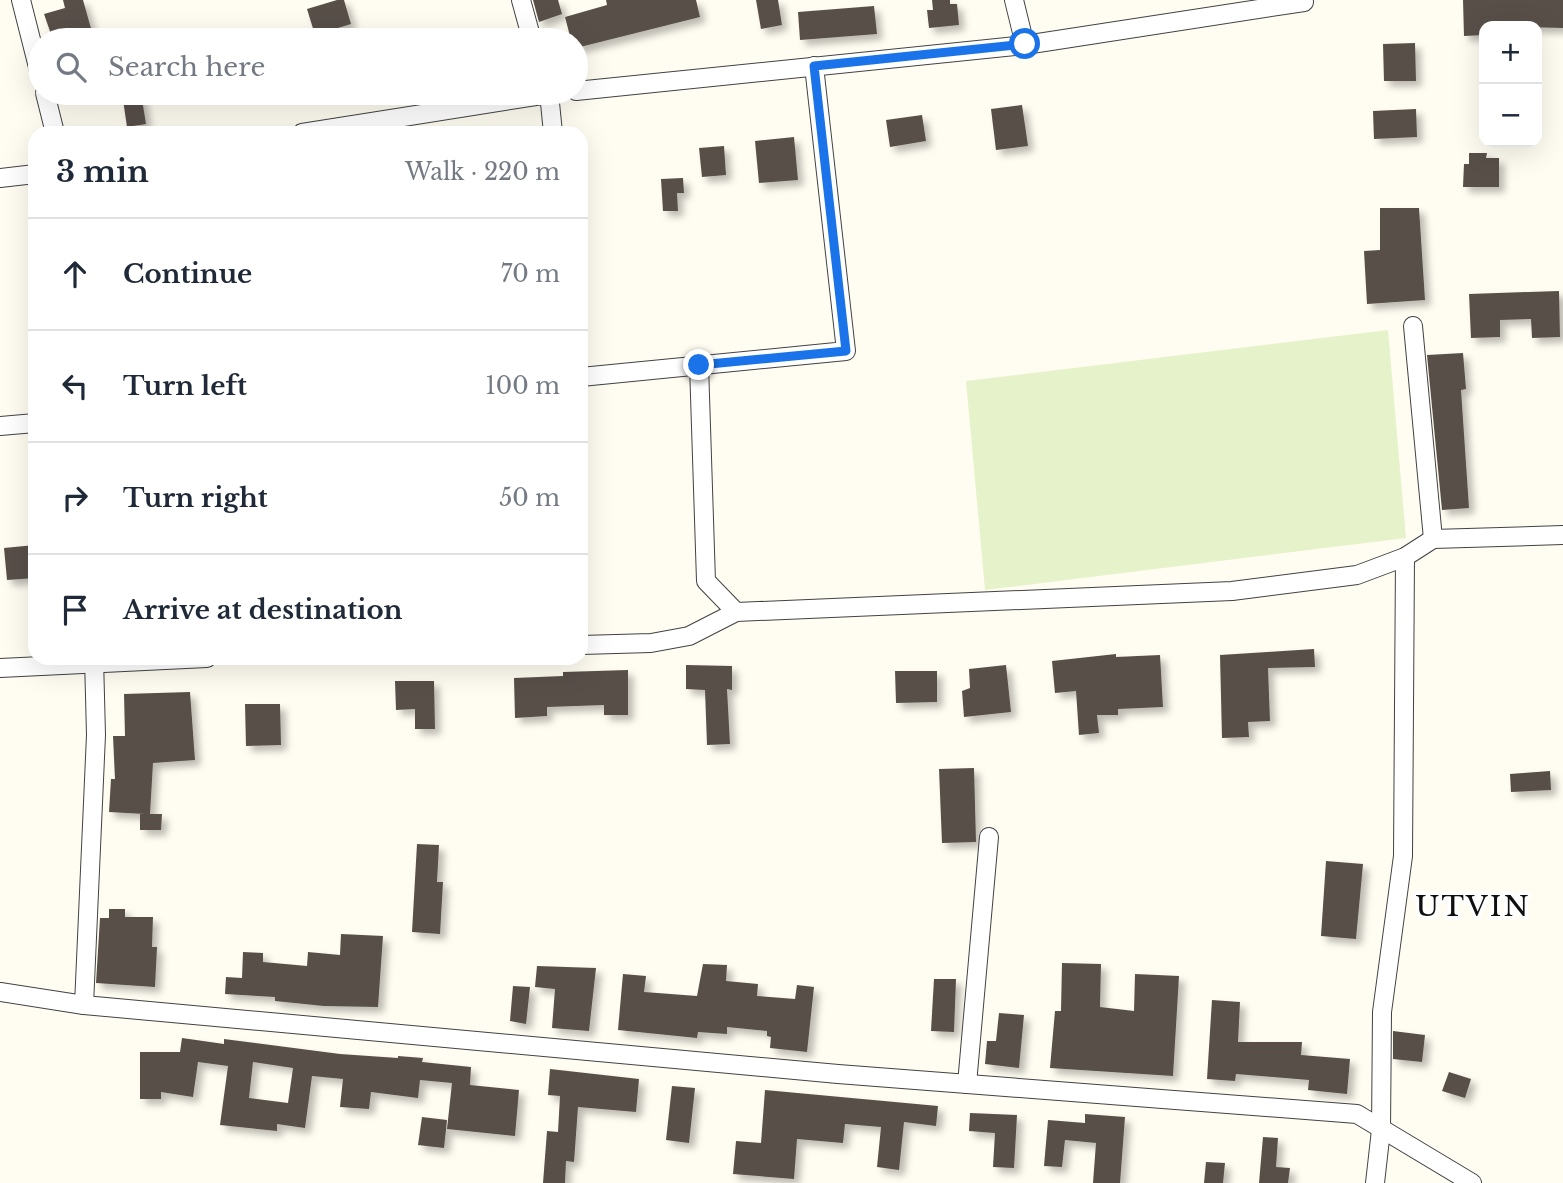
<!DOCTYPE html>
<html lang="en">
<head>
<meta charset="utf-8">
<style>
	body { margin:0; font-family:"Libre Baskerville",serif; background:#f6f6f7; color:#1f2937 }
	.controls { position:absolute; right:21px; top:21px; display:grid; overflow:hidden; border-radius:14px; box-shadow:0 7px 28px #0002 }
	.controls button { width:63px; height:63px; display:grid; place-items:center; padding:0; border:0; border-bottom:2px solid #e0e1e3; background:#fff; color:#1f2937; font:35px sans-serif }
	.stop { position:absolute; width:21px; height:21px; margin:-16px; border:5px solid #1a73e8; border-radius:50%; background:#fff }
	.stop.end { background:#1a73e8; border-color:#fff; box-shadow:0 2px 7px #0008 }
	.list { margin:0; padding:0; list-style:none }
	h2 { display:flex; justify-content:space-between; align-items:center; height:91px; margin:0; padding:0 28px; font-size:30px }
	h2 small { font-size:23px; font-weight:400; color:#747a83 }
	.list li { display:grid; grid-template-columns:46px 1fr auto; gap:21px; align-items:center; box-sizing:border-box; height:112px; padding:0 28px; border-top:2px solid #e0e1e3 }
	.list b { display:block; font-size:26px; white-space:nowrap }
	.list em { font-size:23px; font-style:normal; color:#747a83 }
	.icon { flex:none; width:38px; height:38px; fill:none; stroke:currentColor; stroke-width:2; stroke-linecap:round; stroke-linejoin:round }
	.map { position:relative; flex:none; width:1563px; height:1183px; overflow:hidden }
	.search { position:absolute; background:#fff; box-shadow:0 7px 28px #0002; left:28px; top:28px; width:560px; height:77px; display:flex; align-items:center; gap:18px; box-sizing:border-box; padding:0 24px; border-radius:38px; color:#747a83; font-size:26px }
	.panel { position:absolute; background:#fff; box-shadow:0 7px 28px #0002; left:28px; top:126px; width:560px; height:539px; border-radius:21px }
	.map>svg:first-child { display:block }
	.pitch { fill:#e6f3ca }
	.building { fill:#584f4a; fill-rule:evenodd; filter:url(#shadow) }
	.lines { fill:none; stroke-linecap:round; stroke-linejoin:round }
	.minor-casing { stroke:#424242; stroke-width:20 }
	.minor { stroke:#fff; stroke-width:18 }
	.route { stroke:#1a73e8; stroke-width:9 }
	.labels { text-anchor:middle; dominant-baseline:central; stroke-width:7; stroke-linejoin:round; paint-order:stroke }
	.quarter-label { font-size:28px; letter-spacing:2px; fill:#0f0f0f; stroke:#fff }
</style>
</head>
<body>
<div class="map">
<svg width="1563" height="1183" viewBox="0 0 1563 1183">
	<defs>
		<filter id="shadow"><feDropShadow dx="5.5" dy="5.5" stdDeviation="3.5" flood-color="#0004"/></filter>
	</defs>
	<rect width="100%" height="100%" fill="#fffcf1"/>
	<path class="pitch" d="M1388 330 1406 538 985 590 966 381Z"/>
	<g class="building">
		<path d="M63 0H83L92 32 89 33 91 40H53L44 14 65 8Z"/>
		<path d="M337 0H344L351 24 315 35 307 9Z"/>
		<path d="M533 0H558L562 14 539 22Z"/>
		<path d="M606 0H696L700 17 576 48V40H571L565 17 607 5Z"/>
		<path d="M756 0H778L782 25 761 29Z"/>
		<path d="M932 0H950V4H957L959 25 929 28 927 10H933Z"/>
		<path d="M1463 0H1563V28L1484 26V35L1464 36Z"/>
		<path d="M874 6 877 34 800 40 798 12Z"/>
		<path d="M1415 43 1416 81H1384L1383 44Z"/>
		<path d="M122 93H141L146 124 127 127Z"/>
		<path d="M1022 105 1028 146 996 150 991 109Z"/>
		<path d="M1416 109 1417 137 1374 139 1373 111Z"/>
		<path d="M922 115 926 141 890 147 886 120Z"/>
		<path d="M794 137 798 180 759 183 755 141Z"/>
		<path d="M724 146 726 175 702 177 699 148Z"/>
		<path d="M1469 153H1487L1486 158H1499V187H1463L1464 164H1469Z"/>
		<path d="M683 178 684 193H677L678 211H663L661 179Z"/>
		<path d="M1380 208H1419L1425 300 1367 304 1364 251 1380 250Z"/>
		<path d="M1559 291 1560 337 1532 338 1531 319 1500 320V337L1471 338 1469 294Z"/>
		<path d="M1463 353 1466 389 1461 390 1469 508 1442 510 1427 355Z"/>
		<path d="M35 545V578L7 580 4 548Z"/>
		<path d="M1314 649 1315 667 1268 668 1270 721 1248 722 1249 737 1222 738 1220 655Z"/>
		<path d="M1116 654V657L1160 655 1163 707 1118 709V715H1097L1099 733 1079 735 1076 691 1055 693 1052 661Z"/>
		<path d="M686 665 732 666V690L727 689 730 744 707 745 705 690 686 689Z"/>
		<path d="M1006 665 1011 712 964 717 962 691 970 688 969 669Z"/>
		<path d="M628 670V715H604V705L547 707V716L515 718 514 678 563 676V672Z"/>
		<path d="M895 671H937V702L896 703Z"/>
		<path d="M395 681H434L435 729H415V709L396 710Z"/>
		<path d="M190 692 195 760 153 763 150 814H162L161 830H140V814H145L109 812 111 779H115L113 736H125L124 694Z"/>
		<path d="M245 704H280L281 745 246 746Z"/>
		<path d="M974 768 976 842 942 843 939 769Z"/>
		<path d="M1550 771 1551 790 1511 792 1510 774Z"/>
		<path d="M417 844 439 845 437 882H443L440 934 412 932Z"/>
		<path d="M1326 861 1363 864 1356 939 1321 936Z"/>
		<path d="M109 909H125V917H153L152 947H157L155 987 96 983 100 918H109Z"/>
		<path d="M341 934 383 936 378 1007 324 1006 275 1001V997L225 994 226 977 242 978 243 952 263 953V962L307 966 308 952 340 955Z"/>
		<path d="M1062 963 1101 964 1100 1007 1134 1011 1135 974 1179 976 1173 1076 1050 1068 1055 1011H1061Z"/>
		<path d="M703 964 727 965 726 981 758 984 757 996 795 999 797 985 814 987 807 1052 770 1048 771 1037 767 1036V1031L727 1027V1034L698 1032 697 1038 618 1030 623 974 646 976 644 992 697 996Z"/>
		<path d="M537 966 596 968 589 1031 552 1028 555 989 535 987Z"/>
		<path d="M934 979H956L954 1032 931 1031Z"/>
		<path d="M513 986 530 987 526 1024 510 1021Z"/>
		<path d="M1212 1000 1240 1002 1238 1042H1302L1301 1055 1350 1059 1347 1094 1308 1090 1309 1080 1236 1074 1235 1081 1207 1079Z"/>
		<path d="M999 1013 1024 1015 1019 1068 985 1064 987 1041H996Z"/>
		<path d="M1393 1031 1425 1035 1422 1062 1393 1059Z"/>
		<path d="M182 1038 224 1044V1039L340 1054 398 1058V1056L423 1058 422 1062 471 1067 470 1085 519 1090 515 1136 447 1129 452 1083 420 1080 418 1098 371 1092 369 1109 340 1107 343 1079 312 1076 305 1128 277 1124V1131L220 1125 228 1066 198 1062 193 1097 161 1092V1099H140V1052H180ZM253 1062 293 1068 288 1103 249 1098Z"/>
		<path d="M550 1069 639 1079 636 1112 578 1107 574 1162 566 1161 565 1183H543L547 1131 558 1132 560 1096 548 1095Z"/>
		<path d="M1449 1072 1471 1079 1465 1098 1442 1091Z"/>
		<path d="M672 1086 695 1088 689 1143 666 1140Z"/>
		<path d="M765 1090 938 1106 936 1126 904 1122 899 1170 877 1167 881 1127 845 1124 843 1143 797 1139 794 1179 733 1174 736 1141 761 1143Z"/>
		<path d="M970 1113 1017 1115 1014 1168 993 1167 995 1133 969 1131Z"/>
		<path d="M1085 1114 1125 1117 1120 1183H1093L1096 1143 1065 1140 1062 1167 1044 1166 1048 1120 1085 1123Z"/>
		<path d="M422 1117 447 1120 444 1148 418 1145Z"/>
		<path d="M1263 1137 1278 1138 1276 1167 1290 1168 1288 1183H1259Z"/>
		<path d="M1206 1162 1225 1163 1223 1183H1204Z"/>
	</g>
	<g class="lines">
		<g class="minor-casing">
			<g id="minor">
				<path d="M21 0 40 75"/>
				<path d="M521 0 532 40"/>
				<path d="M1014 0 1025 45"/>
				<path d="M576 91 1025 45 1304 2"/>
				<path d="M45 93 55 133"/>
				<path d="M549 93 553 133"/>
				<path d="M302 133 555 93"/>
				<path d="M0 178 35 174"/>
				<path d="M1413 326 1433 539"/>
				<path d="M699 365 706 581 736 612"/>
				<path d="M581 377 846 351 814 66"/>
				<path d="M0 426 35 423"/>
				<path d="M581 645 651 643 689 636 736 612 1232 591 1357 575 1405 557 1433 539 1563 535"/>
				<path d="M0 668 207 658"/>
				<path d="M0 992 84 1005 838 1074 1357 1114 1472 1183"/>
				<path d="M84 1005 96 735 94 658"/>
				<path d="M967 1084 989 837"/>
				<path d="M1375 1183 1381 1130 1382 1012 1403 856 1405 557"/>
			</g>
		</g>
		<use href="#minor" class="minor"/>
	</g>
	<g class="lines">
		<path class="route" d="M699 365 846 351 814 66 1025 44"/>
	</g>
	<g class="labels">
		<g class="quarter-label">
			<text x="1473" y="906">UTVIN</text>
		</g>
	</g>
</svg>
<div class="controls">
<button>+</button>
<button>−</button>
</div>
<div class="stop" style="left:1025px;top:44px"></div>
<div class="stop end" style="left:699px;top:365px"></div>
<div class="search"><svg class="icon" aria-label="search" viewBox="0 0 24 24"><circle cx="10" cy="10" r="6"/><path d="M15 15l6 6"/></svg>Search here</div>
<section class="panel">
<h2>3 min<small>Walk · 220 m</small></h2>
<ul class="list">
<li><svg class="icon" aria-label="ahead" viewBox="0 0 24 24"><path d="M12 20V5M6 11l6-6 6 6"/></svg><div><b>Continue</b></div><em>70 m</em></li>
<li><svg class="icon" aria-label="left" viewBox="0 0 24 24"><path d="M17 20v-9H6M10 6l-5 5 5 5"/></svg><div><b>Turn left</b></div><em>100 m</em></li>
<li><svg class="icon" aria-label="right" viewBox="0 0 24 24"><path d="M7 20v-9h11M14 6l5 5-5 5"/></svg><div><b>Turn right</b></div><em>50 m</em></li>
<li><svg class="icon" aria-label="arrive" viewBox="0 0 24 24"><path d="M6 21V4h12l-3 4 3 4H6"/></svg><div><b>Arrive at destination</b></div></li>
</ul>
</section>
</div>
</body>
</html>
